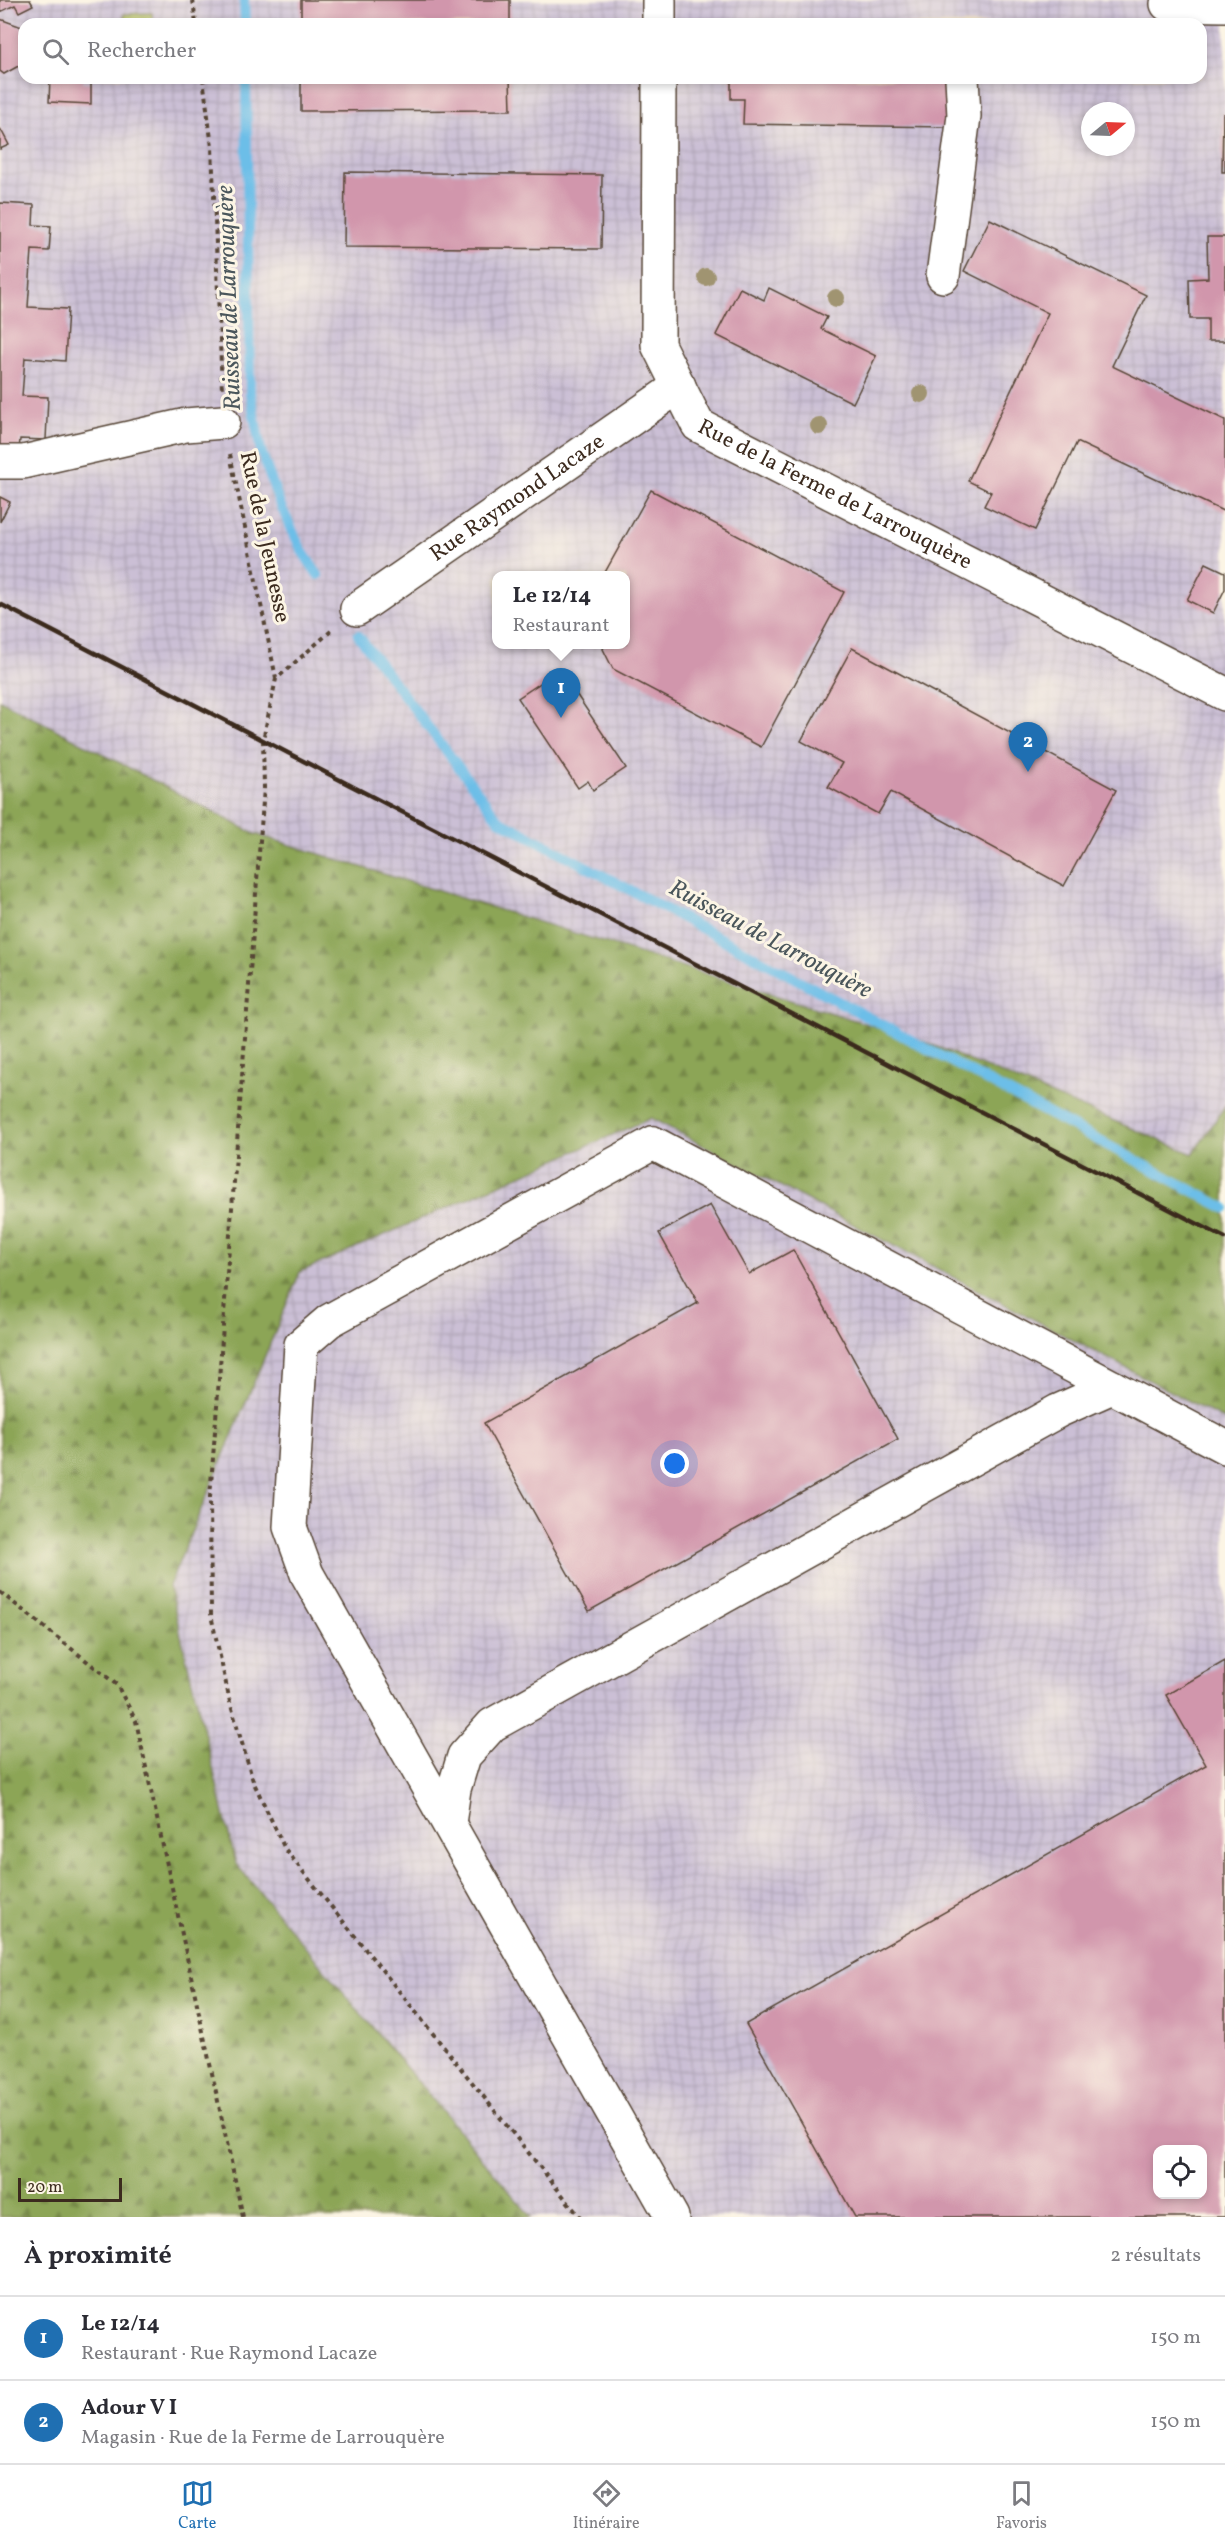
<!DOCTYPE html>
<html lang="fr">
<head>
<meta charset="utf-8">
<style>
	body { margin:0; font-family:Vollkorn,serif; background:#f7f7f7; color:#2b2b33 }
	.controls { position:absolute; right:18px; bottom:18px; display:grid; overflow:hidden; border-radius:12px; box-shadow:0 3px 9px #0003 }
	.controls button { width:54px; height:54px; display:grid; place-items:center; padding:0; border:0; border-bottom:2px solid #e1e1e2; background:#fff; color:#2b2b33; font:30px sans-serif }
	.compass { position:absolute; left:1081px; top:102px; width:54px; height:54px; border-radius:50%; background:#fff; box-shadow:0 3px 9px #0003; rotate:71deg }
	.scale { position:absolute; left:18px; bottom:15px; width:104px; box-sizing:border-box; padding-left:6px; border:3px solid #3b2a1e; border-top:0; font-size:16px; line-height:21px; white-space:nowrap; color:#3b2a1e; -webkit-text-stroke:4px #fcf5e5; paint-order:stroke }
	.you { position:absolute; left:675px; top:1464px; width:21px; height:21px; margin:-15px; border:4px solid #fff; border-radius:50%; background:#1a73e8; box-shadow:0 0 0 9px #1a73e833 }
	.badge { display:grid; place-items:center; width:39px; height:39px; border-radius:50%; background:#1f6fb2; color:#fff; font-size:20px; font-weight:700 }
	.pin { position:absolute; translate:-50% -50px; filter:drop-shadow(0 2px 3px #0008) }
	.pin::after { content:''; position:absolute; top:32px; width:21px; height:18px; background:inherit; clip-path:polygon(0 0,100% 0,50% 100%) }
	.popup { position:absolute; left:492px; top:571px; width:138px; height:78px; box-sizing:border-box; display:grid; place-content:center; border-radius:12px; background:#fff; filter:drop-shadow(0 2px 4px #0005); font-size:20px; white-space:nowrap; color:#7c7c81 }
	.popup b { font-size:22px; color:#2b2b33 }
	.popup::after { content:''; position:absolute; left:50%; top:100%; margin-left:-12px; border:12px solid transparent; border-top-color:#fff }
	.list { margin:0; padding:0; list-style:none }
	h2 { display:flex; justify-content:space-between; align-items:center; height:78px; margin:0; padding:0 24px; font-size:26px }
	h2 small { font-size:20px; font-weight:400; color:#7c7c81 }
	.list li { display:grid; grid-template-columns:39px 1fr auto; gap:18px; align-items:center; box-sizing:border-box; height:84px; padding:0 24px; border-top:2px solid #e1e1e2 }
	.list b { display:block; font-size:22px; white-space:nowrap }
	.list p { margin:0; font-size:20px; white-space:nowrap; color:#7c7c81 }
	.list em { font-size:20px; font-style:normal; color:#7c7c81 }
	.icon { flex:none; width:33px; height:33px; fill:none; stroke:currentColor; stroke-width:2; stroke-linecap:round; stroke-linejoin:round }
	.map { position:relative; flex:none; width:1225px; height:2217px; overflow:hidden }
	.search { position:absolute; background:#fff; box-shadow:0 3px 9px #0003; left:18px; right:18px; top:18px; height:66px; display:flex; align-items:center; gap:15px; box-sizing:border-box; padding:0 21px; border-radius:18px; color:#7c7c81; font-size:22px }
	.sheet { height:246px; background:#fff }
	nav { display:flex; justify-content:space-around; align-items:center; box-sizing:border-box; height:84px; border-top:2px solid #e1e1e2; background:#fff; font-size:16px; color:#7c7c81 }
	nav a { display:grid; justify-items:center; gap:3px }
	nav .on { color:#1f6fb2 }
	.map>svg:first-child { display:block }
	.industrial { fill:url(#industrial-grid); fill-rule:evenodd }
	.green { fill:#b1be60; stroke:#76743f; stroke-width:1.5 }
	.forest { fill:url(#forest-firs); stroke:#64683a; stroke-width:1.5 }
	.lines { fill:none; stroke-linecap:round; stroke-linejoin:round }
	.stream { stroke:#6cbee8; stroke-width:10 }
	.building { fill:#d196ac; fill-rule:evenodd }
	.minor-casing { stroke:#564536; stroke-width:36 }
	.path { stroke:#564536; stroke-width:4; stroke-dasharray:4.5 4.5; stroke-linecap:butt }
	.minor { stroke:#fff; stroke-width:33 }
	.rail { stroke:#3b2a1e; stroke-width:4.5 }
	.tree { fill:#a09471 }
	.labels { text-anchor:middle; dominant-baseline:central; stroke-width:6; stroke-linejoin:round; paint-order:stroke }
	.street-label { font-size:22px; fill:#3b2a1e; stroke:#fcf5e5 }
	.water-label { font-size:24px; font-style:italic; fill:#4a565b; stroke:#fcf5e5 }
</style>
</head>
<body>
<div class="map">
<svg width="1225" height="2217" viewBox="0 0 1225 2217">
	<defs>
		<pattern id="industrial-grid" width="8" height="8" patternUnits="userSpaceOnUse" patternTransform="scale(1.5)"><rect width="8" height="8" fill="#cbbfd5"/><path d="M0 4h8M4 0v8" fill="none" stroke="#afa4b6"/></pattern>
		<pattern id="forest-firs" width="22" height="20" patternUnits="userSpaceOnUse" patternTransform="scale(1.5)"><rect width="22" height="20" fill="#8ca556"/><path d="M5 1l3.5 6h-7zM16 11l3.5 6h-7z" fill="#748747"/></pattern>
	</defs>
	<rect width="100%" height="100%" fill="#fcf5e5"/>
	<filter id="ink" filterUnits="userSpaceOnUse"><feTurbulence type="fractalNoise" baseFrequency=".0167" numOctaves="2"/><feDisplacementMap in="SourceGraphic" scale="12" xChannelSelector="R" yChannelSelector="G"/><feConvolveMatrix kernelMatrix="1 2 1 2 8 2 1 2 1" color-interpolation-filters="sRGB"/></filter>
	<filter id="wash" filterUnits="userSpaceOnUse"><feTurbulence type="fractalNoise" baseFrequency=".008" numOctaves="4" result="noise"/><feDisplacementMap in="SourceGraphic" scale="24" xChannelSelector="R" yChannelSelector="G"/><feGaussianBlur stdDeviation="1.35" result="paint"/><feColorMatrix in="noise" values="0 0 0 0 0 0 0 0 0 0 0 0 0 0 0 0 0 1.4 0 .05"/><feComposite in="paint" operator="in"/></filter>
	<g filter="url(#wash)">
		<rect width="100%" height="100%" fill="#f0dfbf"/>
		<g class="industrial">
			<path d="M0 0H1225V1106L1193 1154 925 1042 255 834 0 700ZM24 24H1201V78H24ZM1090 111H1126V147H1090ZM496 576H626V644H496Z"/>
			<path d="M651 1118 1225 1420V2217H531L236 1864 169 1586 300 1272ZM1158 2150H1202V2194H1158Z"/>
		</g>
		<path class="green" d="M152 13 153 24H124V14Z"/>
		<path class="forest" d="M0 700 255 834 925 1042 1193 1154 1225 1106V1420L651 1118 300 1272 169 1586 236 1864 531 2217H0Z"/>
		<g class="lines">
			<g class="stream">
				<path d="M244 0 245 24"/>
				<path d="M246 78 250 393 261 451 279 502 302 551 318 575"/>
				<path d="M358 635 499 820 1225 1208"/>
			</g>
		</g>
		<g id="blocks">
			<g class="building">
				<path d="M0 0H30L33 5 19 12 15 5 0 12Z"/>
				<rect x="301" y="0" width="209" height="24"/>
				<path d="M0 19 22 27 24 32V63L4 74 0 71Z"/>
				<path d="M50 78H83V82L91 83V104L49 102Z"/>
				<path d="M301 78H510L511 110 301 111Z"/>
				<path d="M731 78H948V127L743 124 744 99H731Z"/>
				<path d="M1223 114H1225V172H1222Z"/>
				<path d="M0 128 9 145 0 149Z"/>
				<path d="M345 172 602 175 601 249 344 247Z"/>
				<path d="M0 203 34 205 33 225 51 226 49 251 32 250 28 307 68 309 65 361 25 358 22 396 48 397 46 440 20 439 19 451 0 450Z"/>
				<path d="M990 219 1146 295 1112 366 1225 420V512L1077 442 1035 530 984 506 991 492 968 481 1048 313 964 271Z"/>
				<path d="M1207 237H1225V341H1208V319H1190L1189 279 1208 278Z"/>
				<path d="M740 288 764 300 769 288 827 317 821 329 876 356 853 403 716 335Z"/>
				<path d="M651 490 844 592 761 747 613 669 603 649 605 644H626V576H603Z"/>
				<path d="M0 497 10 502 0 522Z"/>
				<path d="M1206 563 1225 572V589L1213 613 1187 600Z"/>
				<path d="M852 648 1116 790 1064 886 891 792 878 814 828 787 842 763 801 741Z"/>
				<path d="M560 670 626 768 593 790 588 781 578 788 518 698Z"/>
				<path d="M710 1205 749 1274 793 1250 898 1439 589 1611 484 1423 698 1303 659 1233Z"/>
				<path d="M1225 1661V2217H855L746 2024 1206 1765 1166 1695ZM1158 2150H1202V2194H1158Z"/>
			</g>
		</g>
	</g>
	<g filter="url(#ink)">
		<use href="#blocks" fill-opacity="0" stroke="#564536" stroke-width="1.5"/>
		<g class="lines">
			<g class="minor-casing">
				<g id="minor">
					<path d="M1167 4 1225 5"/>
					<path d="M659 24V0"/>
					<path id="s1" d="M659 78 658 345 698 425 1225 694"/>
					<path d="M943 276 964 116 962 78"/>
					<path d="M0 462H23L186 425 223 422"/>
					<path id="s2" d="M357 609 679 386"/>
					<path d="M449 1823 454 1789 464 1756 492 1725 1058 1411 1112 1387"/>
					<path d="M672 2217 307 1574 290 1527 301 1345 329 1321 653 1143 1225 1447"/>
				</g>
			</g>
			<g class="path">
				<path d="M193 0 196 24"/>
				<path d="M203 78 212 147 222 390"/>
				<path d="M230 454 276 678"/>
				<path d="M331 631 276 679 263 740 264 788 210 1497 211 1615 230 1702 253 1781 285 1849 580 2217"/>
				<path d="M0 1592 117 1685 136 1721 243 2217"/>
			</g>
			<use href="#minor" class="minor"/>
			<path class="rail" d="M0 604 1225 1238"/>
		</g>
		<g class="tree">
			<circle cx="706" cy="277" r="9"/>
			<circle cx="836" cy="298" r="9"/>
			<circle cx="921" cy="394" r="9"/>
			<circle cx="819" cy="426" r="9"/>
		</g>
	</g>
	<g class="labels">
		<g class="street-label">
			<text stroke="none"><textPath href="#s1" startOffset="510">Rue de la Ferme de Larrouquère</textPath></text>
			<text stroke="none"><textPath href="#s2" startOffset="195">Rue Raymond Lacaze</textPath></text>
			<text transform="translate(264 537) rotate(78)">Rue de la Jeunesse</text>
		</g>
		<g class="water-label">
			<text transform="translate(230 298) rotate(-92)">Ruisseau de Larrouquère</text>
			<text transform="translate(770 940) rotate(28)">Ruisseau de Larrouquère</text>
		</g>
	</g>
</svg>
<div class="controls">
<button><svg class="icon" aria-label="locate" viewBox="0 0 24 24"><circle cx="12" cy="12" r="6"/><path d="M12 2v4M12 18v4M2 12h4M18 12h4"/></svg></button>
</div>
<svg class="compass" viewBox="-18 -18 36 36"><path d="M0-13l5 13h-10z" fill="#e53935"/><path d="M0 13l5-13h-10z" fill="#7c7c81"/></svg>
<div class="scale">20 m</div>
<div class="you"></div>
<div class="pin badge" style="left:561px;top:718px">1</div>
<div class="popup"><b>Le 12/14</b>Restaurant</div>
<div class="pin badge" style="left:1028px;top:772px">2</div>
<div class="search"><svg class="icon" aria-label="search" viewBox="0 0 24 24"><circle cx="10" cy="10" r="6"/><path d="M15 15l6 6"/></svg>Rechercher</div>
</div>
<section class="sheet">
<h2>À proximité<small>2 résultats</small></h2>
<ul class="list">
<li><span class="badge">1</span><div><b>Le 12/14</b><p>Restaurant · Rue Raymond Lacaze</p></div><em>150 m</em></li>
<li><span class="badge">2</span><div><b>Adour V I</b><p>Magasin · Rue de la Ferme de Larrouquère</p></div><em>150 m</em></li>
</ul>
</section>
<nav>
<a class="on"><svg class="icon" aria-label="map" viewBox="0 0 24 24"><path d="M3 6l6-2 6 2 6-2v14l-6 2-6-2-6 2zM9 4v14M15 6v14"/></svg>Carte</a>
<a><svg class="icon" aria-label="directions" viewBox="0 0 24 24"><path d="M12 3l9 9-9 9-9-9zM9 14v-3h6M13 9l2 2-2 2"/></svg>Itinéraire</a>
<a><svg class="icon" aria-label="saved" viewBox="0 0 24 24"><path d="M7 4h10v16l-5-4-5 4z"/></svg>Favoris</a>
</nav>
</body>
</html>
